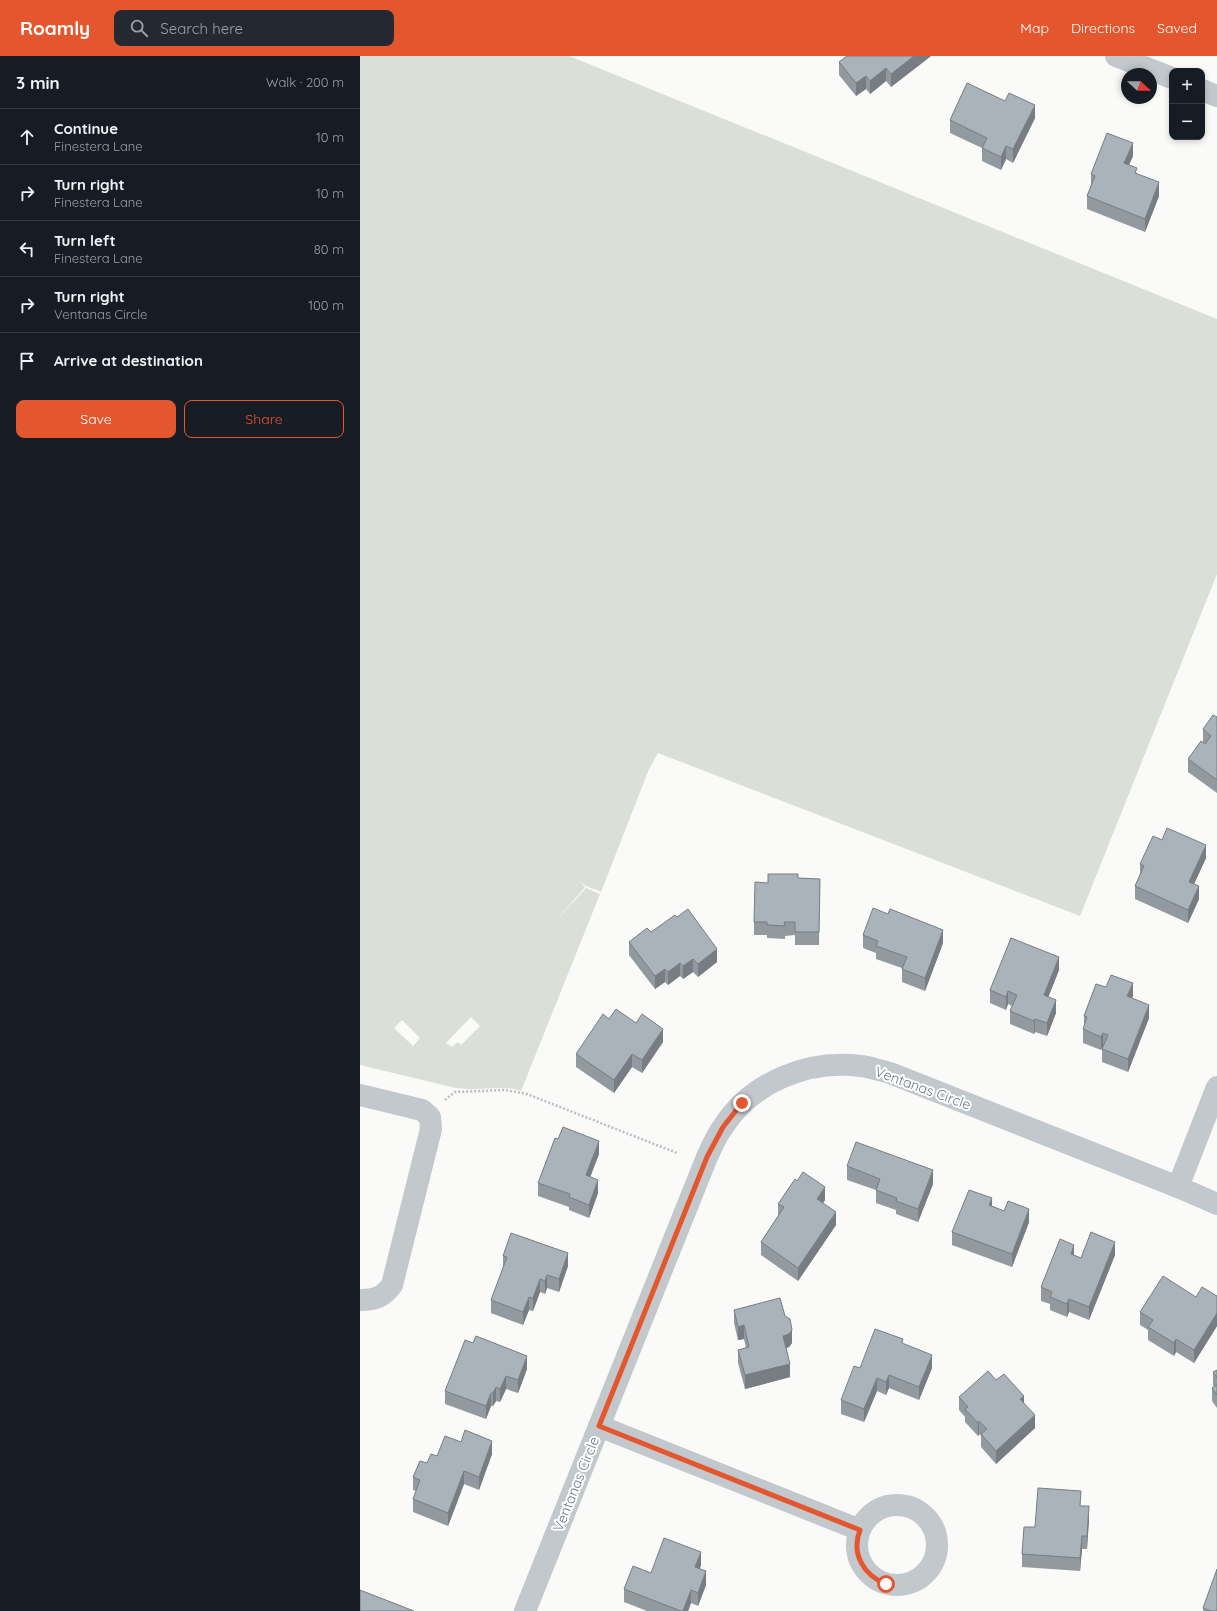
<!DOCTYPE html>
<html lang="en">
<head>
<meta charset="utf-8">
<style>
	body { margin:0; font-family:Quicksand,sans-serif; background:#242831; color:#f1f3f6 }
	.controls { position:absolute; right:12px; top:12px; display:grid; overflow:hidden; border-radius:8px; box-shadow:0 2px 6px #0003 }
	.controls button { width:36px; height:36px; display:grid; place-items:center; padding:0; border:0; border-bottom:1px solid #363941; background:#171b24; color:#f1f3f6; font:20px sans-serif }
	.compass { position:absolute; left:761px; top:12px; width:36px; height:36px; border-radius:50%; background:#171b24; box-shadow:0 2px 6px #0003; rotate:111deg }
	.stop { position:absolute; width:12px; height:12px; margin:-9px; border:3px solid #e4572e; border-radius:50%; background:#fff }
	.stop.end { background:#e4572e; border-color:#fff; box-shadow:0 1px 4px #0008 }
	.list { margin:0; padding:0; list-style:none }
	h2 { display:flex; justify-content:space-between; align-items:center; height:52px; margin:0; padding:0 16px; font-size:17px }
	h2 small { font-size:13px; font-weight:400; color:#9ea1a6 }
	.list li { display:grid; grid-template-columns:26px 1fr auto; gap:12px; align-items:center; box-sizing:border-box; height:56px; padding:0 16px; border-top:1px solid #363941 }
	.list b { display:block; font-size:15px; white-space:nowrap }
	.list p { margin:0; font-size:13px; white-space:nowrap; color:#9ea1a6 }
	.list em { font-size:13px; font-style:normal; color:#9ea1a6 }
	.actions { display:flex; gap:8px; padding:12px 16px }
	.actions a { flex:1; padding:9px 0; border:1px solid #e4572e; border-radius:8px; text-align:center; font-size:14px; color:#e4572e }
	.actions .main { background:#e4572e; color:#fff }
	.icon { flex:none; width:22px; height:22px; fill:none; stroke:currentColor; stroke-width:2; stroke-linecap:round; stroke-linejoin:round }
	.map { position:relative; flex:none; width:857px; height:1555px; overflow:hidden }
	header { display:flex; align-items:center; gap:24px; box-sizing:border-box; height:56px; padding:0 20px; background:#e4572e; color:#fff }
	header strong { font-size:19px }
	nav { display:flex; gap:22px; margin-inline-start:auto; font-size:14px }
	.search { width:280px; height:36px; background:#242831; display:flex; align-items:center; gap:10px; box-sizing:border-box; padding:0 14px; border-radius:8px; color:#9ea1a6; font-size:15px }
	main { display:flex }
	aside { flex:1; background:#171b24 }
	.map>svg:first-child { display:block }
	.green { fill:#dadfd7; fill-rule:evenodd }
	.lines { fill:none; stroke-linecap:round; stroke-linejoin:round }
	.path { stroke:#bbbfc2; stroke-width:2.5; stroke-dasharray:2 2; stroke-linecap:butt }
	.minor { stroke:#c3c8cc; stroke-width:22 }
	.wall { fill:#929a9f }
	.shaded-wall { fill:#777d82 }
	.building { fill:#aab3b9; stroke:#777d82 }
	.route { stroke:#e4572e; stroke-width:5 }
	.labels { text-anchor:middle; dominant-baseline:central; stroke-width:4; stroke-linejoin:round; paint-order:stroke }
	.street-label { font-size:14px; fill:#657683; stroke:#fff }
</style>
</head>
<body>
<header>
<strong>Roamly</strong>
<div class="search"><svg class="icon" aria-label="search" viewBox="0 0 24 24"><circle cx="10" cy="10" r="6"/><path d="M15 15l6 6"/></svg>Search here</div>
<nav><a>Map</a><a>Directions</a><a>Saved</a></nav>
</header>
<main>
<aside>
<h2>3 min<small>Walk · 200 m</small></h2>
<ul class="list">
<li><svg class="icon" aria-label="ahead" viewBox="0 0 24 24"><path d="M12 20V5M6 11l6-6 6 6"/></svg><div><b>Continue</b><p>Finestera Lane</p></div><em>10 m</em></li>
<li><svg class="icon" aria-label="right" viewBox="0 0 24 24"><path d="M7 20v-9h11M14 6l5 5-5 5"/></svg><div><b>Turn right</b><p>Finestera Lane</p></div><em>10 m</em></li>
<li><svg class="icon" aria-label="left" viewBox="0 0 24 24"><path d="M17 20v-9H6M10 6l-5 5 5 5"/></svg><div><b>Turn left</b><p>Finestera Lane</p></div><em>80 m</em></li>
<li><svg class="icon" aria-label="right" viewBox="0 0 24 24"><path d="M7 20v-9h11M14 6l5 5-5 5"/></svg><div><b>Turn right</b><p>Ventanas Circle</p></div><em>100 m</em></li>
<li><svg class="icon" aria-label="arrive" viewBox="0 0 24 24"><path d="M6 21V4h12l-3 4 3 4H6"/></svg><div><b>Arrive at destination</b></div></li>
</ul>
<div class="actions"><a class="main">Save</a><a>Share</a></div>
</aside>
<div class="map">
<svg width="857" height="1555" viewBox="0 0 857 1555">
	<rect width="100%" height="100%" fill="#fafaf8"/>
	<path class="green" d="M0 0H209L857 263V518L720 860 298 697 289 713 241 836 226 830 219 825 225 831 195 866 226 832 240 838 161 1035C140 1028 118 1036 96 1032L0 1009ZM111 961 120 970 101 989 98 986 92 991 86 987ZM42 964 60 982 53 990 34 972Z"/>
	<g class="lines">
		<path class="path" d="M85 1044 95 1036 145 1034 167 1038 317 1097"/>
		<g class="minor">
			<path d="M756 0 812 22"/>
			<path d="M842 34 857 40"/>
			<path d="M0 1039 62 1054 70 1061 71 1073 32 1229C23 1241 16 1244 0 1244"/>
			<path d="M818 1131 857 1031"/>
			<path d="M239 1370 500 1474"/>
			<circle cx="537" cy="1489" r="40"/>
			<path d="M165 1555 347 1101C352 1091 356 1080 363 1071 392 1026 448 1003 501 1010 511 1011 521 1015 530 1017L818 1131 857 1148"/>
		</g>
	</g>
	<g class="wall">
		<path d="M487 0H571L531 31 526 25 510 38 506 33 496 40 479 19V6Z"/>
		<path d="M675 62 653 107 646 103 641 114 622 105V92L590 77V64Z"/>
		<path d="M773 100 769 109 799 140 785 176 727 153V140L731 130V118Z"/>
		<path d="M857 661V737L828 716V703L843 686V673Z"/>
		<path d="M846 802 834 828 839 843 828 867 775 843V830L780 818V808Z"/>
		<path d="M438 822 460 823 459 889H435V879L425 880V883L407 882V879H394V866L408 827Z"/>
		<path d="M291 876 357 906 338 921 333 916 323 923 320 920 308 929 305 926 295 933 269 899V886Z"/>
		<path d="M503 879 583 887 565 935 542 926V912L516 903V897L503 892Z"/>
		<path d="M699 914 688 941 696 957 687 980 675 976 674 978 650 968V955L652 950 648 948 646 954 630 947V934Z"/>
		<path d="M746 931 773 940 772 942 789 962 768 1016 742 1006V993L743 990 741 994 723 987V973L724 970V960Z"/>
		<path d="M249 963 303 986 282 1017 272 1011 254 1037 216 1011V998Z"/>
		<path d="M239 1098 230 1121 238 1137 229 1162 209 1154V1151L178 1140V1127Z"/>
		<path d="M487 1110 573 1128 558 1166 536 1158V1154L516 1147V1134L487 1124Z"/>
		<path d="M465 1144 463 1147 476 1169 438 1225 401 1199V1186L418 1160V1148Z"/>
		<path d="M632 1150 644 1155 669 1166 652 1211 592 1189V1176Z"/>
		<path d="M714 1199 721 1202 755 1199 729 1264 709 1256 707 1261 690 1254V1248L681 1245V1231Z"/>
		<path d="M143 1200 208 1210 199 1236 187 1232 185 1238 180 1236 173 1255 169 1254 163 1269 131 1257V1244L143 1212Z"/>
		<path d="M857 1240V1270L834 1307 816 1296 814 1300 788 1284V1274L780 1269V1256L836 1241Z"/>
		<path d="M374 1254 432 1287 429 1291 426 1292 430 1321 385 1333 378 1307V1294L386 1292 384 1283 378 1284 374 1267Z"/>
		<path d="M543 1288 572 1312 559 1344 529 1332 526 1339 517 1335 504 1366 481 1358V1344L500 1312Z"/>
		<path d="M167 1313 158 1337 146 1333 140 1346 136 1345 133 1350H131L126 1363 85 1348V1335Z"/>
		<path d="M857 1314V1352L852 1345V1332L854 1331 853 1329V1316Z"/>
		<path d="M636 1324 664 1347 675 1372 636 1408 621 1391V1380L619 1378 618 1380 605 1366V1361L599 1354V1341Z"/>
		<path d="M101 1386 132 1398 119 1434 104 1428 88 1470 53 1456V1443L56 1435 53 1434V1421L67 1407 77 1400Z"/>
		<path d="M721 1450 729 1463 727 1493H722L720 1515 662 1511V1498L675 1471Z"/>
		<path d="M341 1509 340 1513 346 1529 338 1550 331 1547 328 1555H287L264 1546V1533L291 1517Z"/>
		<path d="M843 1552 857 1555H843Z"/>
	</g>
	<g class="shaded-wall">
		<path d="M554 0H571L531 31V18Z"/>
		<path d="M526 12V25L510 38V25Z"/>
		<path d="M506 20V33L496 40V27Z"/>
		<path d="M675 49V62L653 107V93Z"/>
		<path d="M773 87V100L764 120V107Z"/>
		<path d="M646 90V103L641 114V101Z"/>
		<path d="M799 126V140L785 176V163Z"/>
		<path d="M846 789V802L829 839V826Z"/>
		<path d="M839 830V843L828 867V854Z"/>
		<path d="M583 874V887L565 935V922Z"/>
		<path d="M357 893V906L338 921V908Z"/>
		<path d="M699 901V914L684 952V939Z"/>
		<path d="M333 903V916L323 923V910Z"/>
		<path d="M320 907V920L308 929V916Z"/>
		<path d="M305 913V926L295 933V920Z"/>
		<path d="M773 927V940L767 953V940Z"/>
		<path d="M648 935V948L646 954V941Z"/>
		<path d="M696 944V957L687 980V967Z"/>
		<path d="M789 949V962L768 1016V1003Z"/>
		<path d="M675 963V976L674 978V965Z"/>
		<path d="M303 973V986L282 1017V1004Z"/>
		<path d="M743 977V990L741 994V981Z"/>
		<path d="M272 998V1011L254 1037V1024Z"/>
		<path d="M239 1085V1098L226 1132V1119Z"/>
		<path d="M573 1114V1128L558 1166V1153Z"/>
		<path d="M238 1124V1137L229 1162V1149Z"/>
		<path d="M465 1131V1144L457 1156V1143Z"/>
		<path d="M632 1142V1156L629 1149Z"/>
		<path d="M669 1153V1166L652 1211V1198Z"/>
		<path d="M476 1156V1169L438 1225V1212Z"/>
		<path d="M755 1186V1199L729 1264V1251Z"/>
		<path d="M714 1189V1202L711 1198Z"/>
		<path d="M208 1197V1210L199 1236V1223Z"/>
		<path d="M187 1219V1232L185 1238V1225Z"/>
		<path d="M180 1223V1236L173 1255V1242Z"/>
		<path d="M169 1241V1254L163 1269V1256Z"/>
		<path d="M709 1243V1256L707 1261V1248Z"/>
		<path d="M857 1257V1270L834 1307V1294Z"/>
		<path d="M384 1269V1283L378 1284V1271Z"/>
		<path d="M432 1274V1287L429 1291 423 1293V1280Z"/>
		<path d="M816 1283V1296L814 1300V1287Z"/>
		<path d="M572 1299V1312L559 1344V1331Z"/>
		<path d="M167 1300V1313L158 1337V1324Z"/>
		<path d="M430 1308V1321L385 1333V1319Z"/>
		<path d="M529 1319V1332L526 1339V1326Z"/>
		<path d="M146 1320V1333L140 1346V1333Z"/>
		<path d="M517 1322V1335L504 1366V1353Z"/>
		<path d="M136 1331V1345L133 1350V1337Z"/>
		<path d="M131 1337V1350L126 1363V1350Z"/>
		<path d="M664 1340V1353L660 1343Z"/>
		<path d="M675 1359V1372L636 1408V1395Z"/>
		<path d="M619 1365V1378L618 1380V1367Z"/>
		<path d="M132 1385V1398L119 1434V1421Z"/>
		<path d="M104 1415V1428L88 1470V1457Z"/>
		<path d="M729 1450V1463L727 1493V1480Z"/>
		<path d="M722 1480V1493L720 1515V1502Z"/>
		<path d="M341 1496V1509L335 1524V1511Z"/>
		<path d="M346 1515V1529L338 1550V1537Z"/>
		<path d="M331 1534V1547L328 1555H323Z"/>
	</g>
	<g class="building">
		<path d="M487 0H554L531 18 526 12 510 25 506 20 496 27 479 6Z"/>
		<path d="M607 27 645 45 649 37 675 49 653 93 646 90 641 101 622 92 627 82 590 64Z"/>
		<path d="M747 77 773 87 764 107 777 112 775 117 799 126 785 163 727 140 735 120 731 118Z"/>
		<path d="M853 659 857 661V724L828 703 841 685 845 688 851 680 843 673Z"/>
		<path d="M807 772 846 789 829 826 839 830 828 854 775 830 784 810 780 808 793 780 802 784Z"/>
		<path d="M408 818H438V822L460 823 459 876H435V866H424L425 870 407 869V866H394L395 826 408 827Z"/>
		<path d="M513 852 528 858 530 853 583 874 565 922 542 913 547 901 516 890 518 885 503 879Z"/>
		<path d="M328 853 357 893 338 908 333 903 323 910 320 907 308 916 305 913 295 920 269 886 287 872 291 876 315 859 317 861Z"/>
		<path d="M651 882 699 901 684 939 696 944 687 967 675 963 674 965 650 955 657 939 648 935 646 941 630 934Z"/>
		<path d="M751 919 773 927 767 940 789 949 768 1003 742 993 748 979 743 977 741 981 723 973 727 961 724 960 736 928 746 931Z"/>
		<path d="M256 953 276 967 282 958 303 973 282 1004 272 998 254 1024 216 998 243 958 249 963Z"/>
		<path d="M203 1071 239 1085 226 1119 238 1124 229 1149 209 1141 210 1138 178 1127 195 1082 198 1083Z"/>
		<path d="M496 1086 573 1114 558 1153 536 1145 537 1142 516 1134 520 1123 487 1110Z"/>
		<path d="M443 1116 465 1131 457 1143 476 1156 438 1212 401 1186 424 1151 418 1148 435 1123 437 1125Z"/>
		<path d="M609 1134 632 1142 629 1149 644 1155 648 1145 669 1153 652 1198 592 1176Z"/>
		<path d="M731 1176 755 1186 729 1251 709 1243 707 1248 690 1241 692 1236 681 1231 700 1183 714 1189 711 1198 721 1202Z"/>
		<path d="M151 1177 208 1197 199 1223 187 1219 185 1225 180 1223 173 1242 169 1241 163 1256 131 1244 147 1201 143 1200Z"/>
		<path d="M803 1220 836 1241 842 1231 857 1240V1257L834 1294 816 1283 814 1287 788 1271 793 1264 780 1256Z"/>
		<path d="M420 1242 425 1260 430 1263 432 1274 429 1278 423 1280 430 1308 385 1319 378 1294 389 1291 384 1269 378 1271 374 1254Z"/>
		<path d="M515 1273 543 1283 542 1287 572 1299 559 1331 529 1319 526 1326 517 1322 504 1353 481 1344 494 1310 500 1312Z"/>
		<path d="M116 1280 167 1300 158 1324 146 1320 140 1333 136 1331 133 1337H131L126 1350 85 1335 105 1284 113 1287Z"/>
		<path d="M857 1314V1322L853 1316Z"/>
		<path d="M628 1315 636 1324 644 1318 664 1340 660 1343 675 1359 636 1395 621 1378 627 1373 619 1365 618 1367 605 1353 608 1351 599 1341Z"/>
		<path d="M857 1329V1339L852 1332Z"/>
		<path d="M105 1374 132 1385 119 1421 104 1415 88 1457 53 1443 60 1424 53 1421 60 1405 67 1407 71 1398 77 1400 85 1380 101 1386Z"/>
		<path d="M678 1432 721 1435 720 1450H729L727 1480H722L720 1502 662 1498 664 1471H675Z"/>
		<path d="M304 1482 341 1496 335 1511 346 1515 338 1537 331 1534 323 1555H321L264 1533 273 1510 291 1517Z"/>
		<path d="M857 1513V1555H851L843 1552Z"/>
		<path d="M0 1534 54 1555H0Z"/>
	</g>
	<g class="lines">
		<path class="route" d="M382 1047 363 1071 347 1101 239 1370 500 1474C491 1497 503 1519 526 1528"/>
	</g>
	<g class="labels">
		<g class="street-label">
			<text transform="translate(563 1032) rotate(20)">Ventanas Circle</text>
			<text transform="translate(216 1428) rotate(-68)">Ventanas Circle</text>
		</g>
	</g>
</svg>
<div class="controls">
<button>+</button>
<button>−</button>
</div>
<svg class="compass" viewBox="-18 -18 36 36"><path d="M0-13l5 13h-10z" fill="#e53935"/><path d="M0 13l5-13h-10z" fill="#9ea1a6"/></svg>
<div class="stop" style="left:526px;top:1528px"></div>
<div class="stop end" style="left:382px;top:1047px"></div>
</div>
</main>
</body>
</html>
